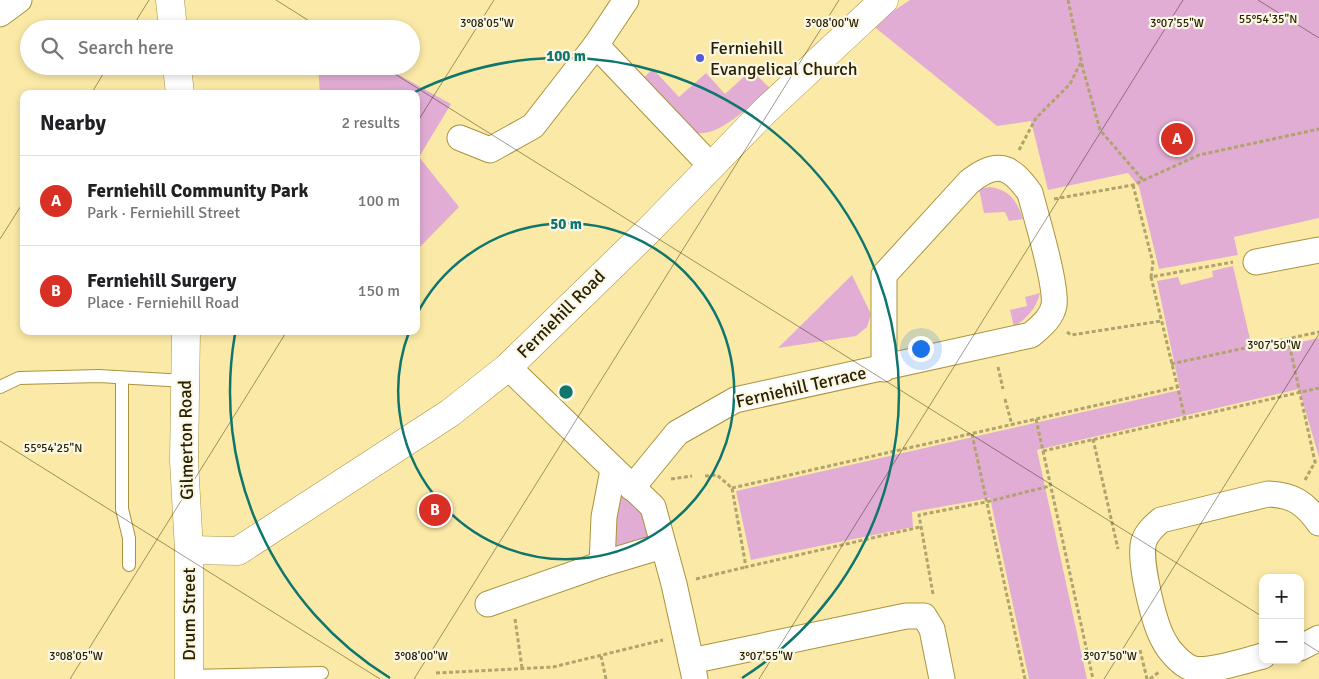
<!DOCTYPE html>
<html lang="en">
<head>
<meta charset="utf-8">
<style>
	body { margin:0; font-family:Signika,sans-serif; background:#f6f6f6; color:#202124 }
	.controls { position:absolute; right:15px; bottom:15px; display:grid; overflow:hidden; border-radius:10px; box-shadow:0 2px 8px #0003 }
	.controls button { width:45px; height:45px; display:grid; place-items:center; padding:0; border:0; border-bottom:1px solid #e0e0e0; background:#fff; color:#202124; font:25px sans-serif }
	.you { position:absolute; left:920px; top:348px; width:18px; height:18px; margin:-12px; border:4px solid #fff; border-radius:50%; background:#1a73e8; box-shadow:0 0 0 8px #1a73e833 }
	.badge { display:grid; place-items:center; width:32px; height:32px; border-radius:50%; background:#d93025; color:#fff; font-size:16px; font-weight:700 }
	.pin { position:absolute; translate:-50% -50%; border:2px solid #fff; box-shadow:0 1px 5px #0006 }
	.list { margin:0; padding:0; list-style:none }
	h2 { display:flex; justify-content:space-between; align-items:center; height:65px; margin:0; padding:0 20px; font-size:21px }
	h2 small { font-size:16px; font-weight:400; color:#757577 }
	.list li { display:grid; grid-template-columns:32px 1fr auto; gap:15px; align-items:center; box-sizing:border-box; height:90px; padding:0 20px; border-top:1px solid #e0e0e0 }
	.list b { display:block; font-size:19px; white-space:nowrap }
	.list p { margin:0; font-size:16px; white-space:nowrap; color:#757577 }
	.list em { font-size:16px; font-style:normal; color:#757577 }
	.icon { flex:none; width:28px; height:28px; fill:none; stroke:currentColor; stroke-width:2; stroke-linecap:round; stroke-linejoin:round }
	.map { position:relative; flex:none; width:1319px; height:679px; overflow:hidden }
	.search { position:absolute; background:#fff; box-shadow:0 2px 8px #0003; left:20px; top:20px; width:400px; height:55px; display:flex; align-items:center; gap:12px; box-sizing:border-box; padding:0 18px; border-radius:28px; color:#757577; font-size:19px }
	.panel { position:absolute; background:#fff; box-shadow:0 2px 8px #0003; left:20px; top:90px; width:400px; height:245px; border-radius:10px }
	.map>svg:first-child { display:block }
	.green { fill:#e2add5 }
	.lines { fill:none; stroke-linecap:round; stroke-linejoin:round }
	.service-casing { stroke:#a9933c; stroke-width:14 }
	.minor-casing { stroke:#a9933c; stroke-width:27 }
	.tertiary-casing { stroke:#a9933c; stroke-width:29 }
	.primary-casing { stroke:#a9933c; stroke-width:29 }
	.path { stroke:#b1a36c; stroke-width:3; stroke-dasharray:4 2.5; stroke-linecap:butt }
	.service { stroke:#fff; stroke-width:12 }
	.minor { stroke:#fff; stroke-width:25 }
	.tertiary { stroke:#fff; stroke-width:28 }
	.primary { stroke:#fff; stroke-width:28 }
	.ticks { fill:none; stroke:#2a2100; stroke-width:1; stroke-opacity:0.45 }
	.ring { fill:none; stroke:#0f766e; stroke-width:2.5 }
	.poi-dot { fill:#525bd1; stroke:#fbf7e7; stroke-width:2 }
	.labels { text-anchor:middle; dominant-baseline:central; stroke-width:4.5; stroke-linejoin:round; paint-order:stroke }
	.poi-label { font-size:18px; fill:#2a2100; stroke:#fbf7e7; text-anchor:start }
	.street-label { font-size:18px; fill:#2a2100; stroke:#fbf7e7 }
	.ticks-label { font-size:12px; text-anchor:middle; fill:#2a2100; stroke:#fbf7e7; stroke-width:4.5; stroke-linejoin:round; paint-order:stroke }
	.centre { fill:#0f766e; stroke:#fbf7e7; stroke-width:2.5 }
	.ring-label { font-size:15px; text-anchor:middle; font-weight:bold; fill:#0f766e; stroke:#fbf7e7; stroke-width:4.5; stroke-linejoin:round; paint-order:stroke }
</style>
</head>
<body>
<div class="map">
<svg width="1319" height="679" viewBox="0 0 1319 679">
	<rect width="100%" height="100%" fill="#fbeaa7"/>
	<g class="green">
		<path d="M910 0H1319V218L1234 237 1238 255 1159 269 1139 187 1128 173 1048 190 1031 121 997 126 872 25Z"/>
		<path d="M318 66H383L451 104 419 157 459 207 416 251V94H320Z"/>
		<path d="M653 69 679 97 706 73 725 94 748 73 753 72 770 88C751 104 712 147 686 129 670 118 653 96 639 82Z"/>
		<path d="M990 187C1010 190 1017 201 1023 219L1009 221 1005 212 984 213 979 189Z"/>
		<path d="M1233 266 1253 352 1319 338V457L1299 389 1037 450 1087 679H1029L990 498 912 512 913 527 751 560 736 491 1180 390 1157 281 1178 277 1181 285 1213 277 1212 271Z"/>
		<path d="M852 275 871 314 867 327 856 336 778 348Z"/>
		<path d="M1040 293C1036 309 1027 318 1014 327L1010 310 1027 306 1025 297Z"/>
		<path d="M627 488 647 505 649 531 643 547 614 551 615 494Z"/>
	</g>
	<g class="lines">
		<g class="service-casing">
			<g id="service">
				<path d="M122 378V509L129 538V565"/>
				<path d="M0 387 19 378 99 376 185 381"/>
				<path d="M189 676 322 673"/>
			</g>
		</g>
		<g class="minor-casing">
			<g id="minor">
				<path d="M626 0 596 45 711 166"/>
				<path d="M0 14 19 0"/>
				<path d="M460 138 490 150 533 126 596 45"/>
				<path d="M1256 262 1319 250"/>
				<path d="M508 367 653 507 674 584 695 679"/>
				<path d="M613 470 604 517 602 564 662 546"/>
				<path d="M632 488 677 433 735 400 1031 335C1040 327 1052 318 1054 305 1057 285 1036 216 1030 193 1011 166 997 159 969 182L884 275V369"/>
				<path d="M488 604 602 564"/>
				<path d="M1300 648 1319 638"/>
				<path d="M1263 656C1246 660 1206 674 1191 668 1181 664 1169 651 1164 641 1154 624 1138 559 1144 541 1147 532 1154 526 1161 520L1268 494C1293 495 1305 503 1319 523"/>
				<path d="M691 661 906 616H924L932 629 942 679"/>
			</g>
		</g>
		<g class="tertiary-casing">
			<path id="tertiary" d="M189 550 238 551 450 413 508 367 649 230 765 111 884 0"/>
		</g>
		<g class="primary-casing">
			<g id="primary">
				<path d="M170 0 173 29"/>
				<path d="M177 66 180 94"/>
				<path d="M186 331 184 461 189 550V679"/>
			</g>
		</g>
		<g class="path">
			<path d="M1068 0 1083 69 1100 130 1143 180"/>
			<path d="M1019 150 1036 118 1070 84 1081 62"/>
			<path d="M1133 185 1153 263 1151 277 1233 262"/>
			<path d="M1054 199 1133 185 1199 155 1319 129"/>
			<path d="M1151 277 1185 418"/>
			<path d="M1067 332 1071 335 1161 321"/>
			<path d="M1288 339 1315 462 1319 461"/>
			<path d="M1171 364 1319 332"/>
			<path d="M998 367 1003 389"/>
			<path d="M1005 399 1012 425"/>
			<path d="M1036 419 1093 679"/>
			<path d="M972 434 1025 679"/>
			<path d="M1093 439 1118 549"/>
			<path d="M1043 451 1319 388"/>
			<path d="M705 476 717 475 732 488 746 567 920 527"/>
			<path d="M671 479 692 476"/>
			<path d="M1305 480 1315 462"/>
			<path d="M732 488 1177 387"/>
			<path d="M696 579 746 567"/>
			<path d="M933 594 919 515 986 502 1050 486"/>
			<path d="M515 619 522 668"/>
			<path d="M1140 650 1147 679"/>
			<path d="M601 656 606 679"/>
			<path d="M436 673 553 667 663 640"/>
			<path d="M1150 679 1159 672"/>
		</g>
		<use href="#service" class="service"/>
		<use href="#minor" class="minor"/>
		<use href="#tertiary" class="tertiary"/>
		<use href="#primary" class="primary"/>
	</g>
	<path class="ticks" d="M276 0 322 29M1258 0 1319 38M131 29 149 0M382 66 1263 617M91 94 108 66M416 124 494 0M0 239 24 201M0 441 380 679M1300 640 1319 652M70 679 287 331M414 679 839 0M759 679 1183 0M1104 679 1319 334"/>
	<g class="ring">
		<path d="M416 316A168 168 0 1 1 409 332"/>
		<path d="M390 678A336 336 0 0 1 235 334M413 93A336 336 0 0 1 742 678"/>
	</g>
	<circle class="poi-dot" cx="700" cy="58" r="5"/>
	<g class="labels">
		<g class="poi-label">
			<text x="710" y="48">Ferniehill<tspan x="710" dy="21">Evangelical Church</tspan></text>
		</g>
		<g class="street-label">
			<text transform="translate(561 314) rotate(-45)">Ferniehill Road</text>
			<text transform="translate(801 387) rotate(-13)">Ferniehill Terrace</text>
			<text transform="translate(186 440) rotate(-91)">Gilmerton Road</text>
			<text transform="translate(189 614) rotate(-90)">Drum Street</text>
		</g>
	</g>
	<g class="ticks-label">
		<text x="1268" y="23">55°54'35"N</text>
		<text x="487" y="27">3°08'05"W</text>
		<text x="832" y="27">3°08'00"W</text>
		<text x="1177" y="27">3°07'55"W</text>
		<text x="1274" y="349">3°07'50"W</text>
		<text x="53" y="452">55°54'25"N</text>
		<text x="76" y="660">3°08'05"W</text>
		<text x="421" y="660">3°08'00"W</text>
		<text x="766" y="660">3°07'55"W</text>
		<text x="1110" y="660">3°07'50"W</text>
	</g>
	<circle cx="566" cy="392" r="8" class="centre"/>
	<g class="ring-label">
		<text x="566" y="61">100 m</text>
		<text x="566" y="229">50 m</text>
	</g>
</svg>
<div class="controls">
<button>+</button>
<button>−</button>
</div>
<div class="you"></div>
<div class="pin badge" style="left:1177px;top:139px">A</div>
<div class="pin badge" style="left:435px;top:510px">B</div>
<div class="search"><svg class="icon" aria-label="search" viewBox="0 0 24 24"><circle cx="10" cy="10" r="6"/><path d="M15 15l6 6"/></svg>Search here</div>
<section class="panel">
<h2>Nearby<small>2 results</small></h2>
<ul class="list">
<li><span class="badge">A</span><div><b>Ferniehill Community Park</b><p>Park · Ferniehill Street</p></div><em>100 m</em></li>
<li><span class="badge">B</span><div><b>Ferniehill Surgery</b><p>Place · Ferniehill Road</p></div><em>150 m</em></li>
</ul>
</section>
</div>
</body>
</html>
